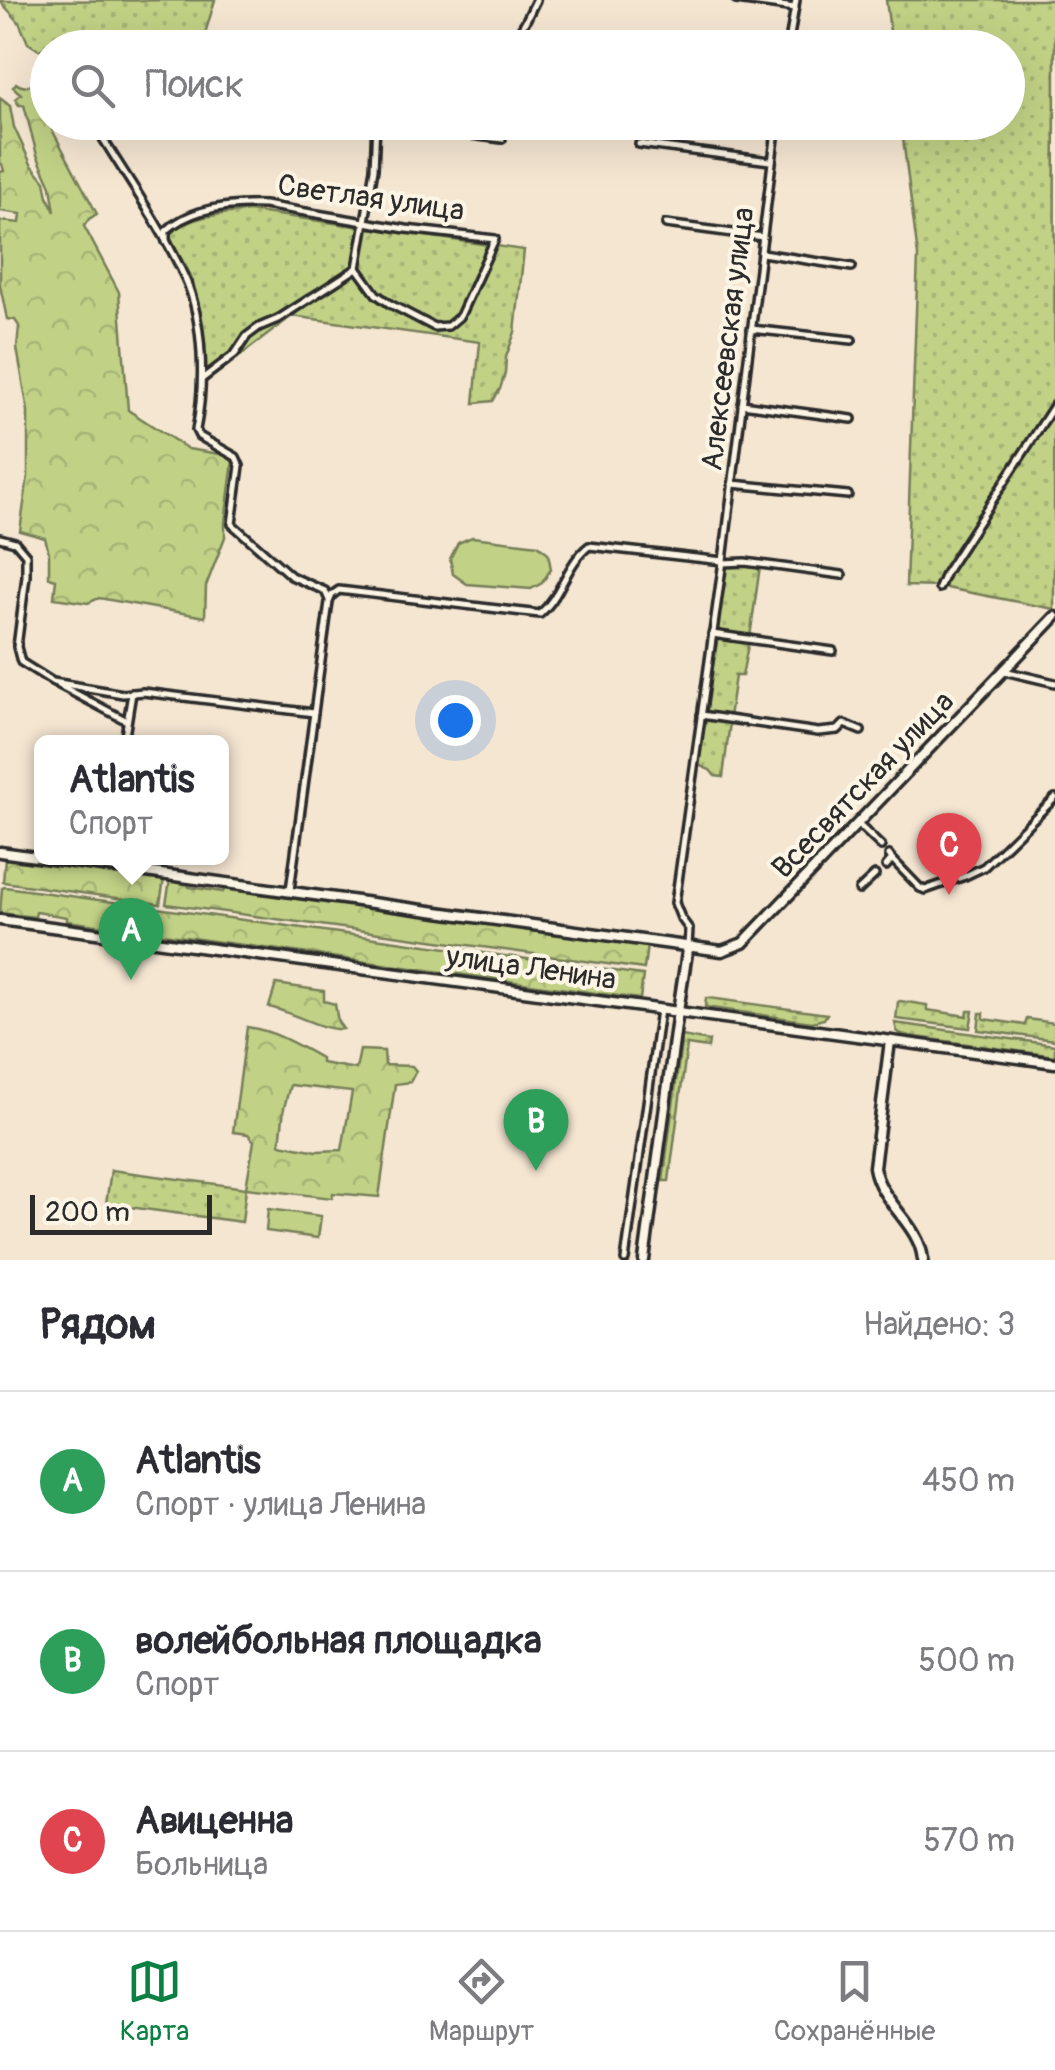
<!DOCTYPE html>
<html lang="ru">
<head>
<meta charset="utf-8">
<style>
	body { margin:0; font-family:Pangolin,sans-serif; background:#f7f7f7; color:#2b2b33 }
	.scale { position:absolute; left:30px; bottom:25px; width:182px; box-sizing:border-box; padding-left:10px; border:5px solid #2b2b2b; border-top:0; font-size:28px; line-height:35px; white-space:nowrap; color:#2b2b2b; -webkit-text-stroke:8px #fcf5e5; paint-order:stroke }
	.you { position:absolute; left:455px; top:720px; width:35px; height:35px; margin:-25px; border:8px solid #fff; border-radius:50%; background:#1a73e8; box-shadow:0 0 0 15px #1a73e833 }
	.badge { display:grid; place-items:center; width:65px; height:65px; border-radius:50%; background:#0b8043; color:#fff; font-size:32px; font-weight:700 }
	.pin { position:absolute; translate:-50% -82px; filter:drop-shadow(0 2px 5px #0008) }
	.pin::after { content:''; position:absolute; top:52px; width:35px; height:30px; background:inherit; clip-path:polygon(0 0,100% 0,50% 100%) }
	.popup { position:absolute; left:34px; top:735px; width:195px; height:130px; box-sizing:border-box; display:grid; place-content:center; border-radius:15px; background:#fff; filter:drop-shadow(0 2px 8px #0005); font-size:32px; white-space:nowrap; color:#7c7c81 }
	.popup b { font-size:38px; color:#2b2b33 }
	.popup::after { content:''; position:absolute; left:50%; top:100%; margin-left:-20px; border:20px solid transparent; border-top-color:#fff }
	.list { margin:0; padding:0; list-style:none }
	h2 { display:flex; justify-content:space-between; align-items:center; height:130px; margin:0; padding:0 40px; font-size:42px }
	h2 small { font-size:32px; font-weight:400; color:#7c7c81 }
	.list li { display:grid; grid-template-columns:65px 1fr auto; gap:30px; align-items:center; box-sizing:border-box; height:180px; padding:0 40px; border-top:2px solid #e1e1e2 }
	.list b { display:block; font-size:38px; white-space:nowrap }
	.list p { margin:0; font-size:32px; white-space:nowrap; color:#7c7c81 }
	.list em { font-size:32px; font-style:normal; color:#7c7c81 }
	.icon { flex:none; width:55px; height:55px; fill:none; stroke:currentColor; stroke-width:2; stroke-linecap:round; stroke-linejoin:round }
	.map { position:relative; flex:none; width:1055px; height:1260px; overflow:hidden }
	.search { position:absolute; background:#fff; box-shadow:0 10px 40px #0002; left:30px; right:30px; top:30px; height:110px; display:flex; align-items:center; gap:25px; box-sizing:border-box; padding:0 35px; border-radius:55px; color:#7c7c81; font-size:38px }
	.sheet { height:670px; background:#fff }
	nav { display:flex; justify-content:space-around; align-items:center; box-sizing:border-box; height:140px; border-top:2px solid #e1e1e2; background:#fff; font-size:28px; color:#7c7c81 }
	nav a { display:grid; justify-items:center; gap:5px }
	nav .on { color:#0b8043 }
	.map>svg:first-child { display:block }
	.green { fill:url(#green-dots); stroke:#767e58; stroke-width:2.5 }
	.forest { fill:url(#forest-crowns); stroke:#767e58; stroke-width:2.5; fill-rule:evenodd }
	.pitch { fill:#c1d286; stroke:#767e58; stroke-width:2.5 }
	.lines { fill:none; stroke-linecap:round; stroke-linejoin:round }
	.minor-casing { stroke:#2b2b2b; stroke-width:12 }
	.tertiary-casing { stroke:#2b2b2b; stroke-width:15 }
	.secondary-casing { stroke:#2b2b2b; stroke-width:15 }
	.minor { stroke:#fcf5e5; stroke-width:5 }
	.tertiary { stroke:#fcf5e5; stroke-width:8 }
	.secondary { stroke:#fcf5e5; stroke-width:8 }
	.labels { text-anchor:middle; dominant-baseline:central; stroke-width:8; stroke-linejoin:round; paint-order:stroke }
	.street-label { font-size:30px; fill:#2b2b2b; stroke:#fcf5e5 }
</style>
</head>
<body>
<div class="map">
<svg width="1055" height="1260" viewBox="0 0 1055 1260">
	<defs>
		<pattern id="green-dots" width="8" height="8" patternUnits="userSpaceOnUse" patternTransform="scale(2.5)"><rect width="8" height="8" fill="#c1d286"/><path d="M2 2h.1M6 6h.1" fill="none" stroke="#a6b474" stroke-width="1.8" stroke-linecap="round"/></pattern>
		<pattern id="forest-crowns" width="20" height="18" patternUnits="userSpaceOnUse" patternTransform="scale(2.5)"><rect width="20" height="18" fill="#c1d286"/><path d="M2 6a3 3 0 1 1 6 0M12 15a3 3 0 1 1 6 0" fill="none" stroke="#a6b474"/></pattern>
	</defs>
	<rect width="100%" height="100%" fill="#f5e6d2"/>
	<filter id="ink" filterUnits="userSpaceOnUse"><feTurbulence type="fractalNoise" baseFrequency=".01" numOctaves="2"/><feDisplacementMap in="SourceGraphic" scale="20" xChannelSelector="R" yChannelSelector="G"/><feConvolveMatrix kernelMatrix="1 2 1 2 8 2 1 2 1" color-interpolation-filters="sRGB"/></filter>
	<g filter="url(#ink)">
		<g class="green">
			<path d="M215 0 204 37 180 47H115L113 40 78 30 65 40 39 50 28 43 19 22 0 1Z"/>
			<path d="M886 0H1055L1054 609 941 587 906 586 918 256 901 123 1008 122V48L892 47Z"/>
			<path d="M249 211 524 250 515 332 506 357 505 373 500 389 493 401 474 403 480 342 292 316 206 382C204 352 202 305 191 277 185 261 173 251 170 233 193 215 222 214 249 211Z"/>
			<path d="M747 564 760 566 750 637 716 633 725 568 726 565Z"/>
			<path d="M718 637 749 640 742 676H735L729 717 708 714 705 710Z"/>
			<path d="M707 718 730 722 723 777 715 776 710 770 698 765 703 722Z"/>
			<path d="M706 998H709L827 1014 824 1019 812 1022 705 1007Z"/>
			<path d="M900 1001 927 1005V1010L967 1016 968 1011H973L970 1028 896 1019 898 1002Z"/>
			<path d="M980 1013H984V1019L1025 1025 1027 1019 1055 1023V1040L978 1030Z"/>
			<path d="M895 1023 1055 1045V1056L902 1035 897 1031Z"/>
			<path d="M682 1036 709 1041 708 1048 687 1045 669 1181H663Z"/>
			<path d="M111 1170 246 1188 242 1222 106 1204Z"/>
		</g>
		<g class="forest">
			<path d="M43 81 47 85 43 90 44 113 48 122 97 214 89 219 84 226 119 292 128 410 188 449 226 455 233 462 225 522V537L206 586 205 617 99 598 88 603 54 598 56 579 49 577V553L45 538 20 531 28 476V411L17 348 19 326 15 320 7 319 0 285V221L20 223 21 214 0 211V172L4 171 2 164 0 163V98L10 106 14 127 31 164 45 181 48 197 55 212 51 186 37 155 24 105H19L15 99 21 94 13 87 16 83C25 91 32 83 43 81Z"/>
			<path d="M5 858 164 879 160 904 3 882Z"/>
			<path d="M170 880 188 882 189 887 223 892 225 887 647 945 644 969 166 904Z"/>
			<path d="M5 887 643 975 640 999 67 921V917L36 912 35 917 0 913 2 888Z"/>
			<path d="M276 984 324 991V1001L335 1004 338 1022 343 1029C322 1031 290 1011 269 1007Z"/>
			<path d="M247 1027C275 1031 296 1044 321 1058V1063L356 1069 360 1050 384 1051 385 1065 412 1066 416 1071 410 1082 395 1084 379 1197 333 1193 332 1198 246 1188 254 1141 248 1134 233 1132ZM290 1085 352 1092 342 1150 317 1151 280 1144 284 1108Z"/>
		</g>
		<g class="pitch">
			<path d="M472 537 538 545 548 553 551 569 542 583 531 589 467 584 453 574 450 559 458 543Z"/>
			<path d="M268 1209 321 1216 318 1238 266 1231Z"/>
		</g>
		<g class="lines">
			<g class="minor-casing">
				<g id="minor">
					<path d="M736 0 795 8"/>
					<path d="M485 48C518 47 523 26 536 0"/>
					<path d="M788 48 796 0"/>
					<path d="M98 122 99 132C128 180 162 227 185 278 204 321 205 385 196 430L199 436 236 457 240 466 232 524 291 576 325 591 329 600"/>
					<path d="M376 123 502 139"/>
					<path d="M639 144 770 161"/>
					<path d="M666 224 763 237"/>
					<path d="M166 242V231C191 208 231 204 264 205L406 229 495 239 460 316 448 326 434 327 390 304 376 294 357 268"/>
					<path d="M762 253 852 267"/>
					<path d="M751 329 852 340"/>
					<path d="M202 379 235 354 247 336 259 327 278 319 357 268 374 169 376 122"/>
					<path d="M742 404 852 419"/>
					<path d="M732 484 848 495"/>
					<path d="M0 538 15 542 26 555V576L17 647 21 662 53 682 123 694 143 692 314 713"/>
					<path d="M723 561 777 122"/>
					<path d="M722 563 745 562 842 575"/>
					<path d="M939 588 946 572 1055 404"/>
					<path d="M712 634 833 651"/>
					<path d="M1004 671 1055 683"/>
					<path d="M59 685 127 721"/>
					<path d="M701 715 818 732 838 730 844 724 861 731"/>
					<path d="M124 742 132 693"/>
					<path d="M858 824 881 846"/>
					<path d="M892 859 920 888 925 890 965 876 984 867 1055 798"/>
					<path d="M886 866 892 859 889 855"/>
					<path d="M290 890 329 602 332 595 339 590 540 614C562 595 566 564 589 546L723 561 675 903 681 918 689 929 688 946"/>
					<path d="M859 890 875 875"/>
					<path d="M625 1260 660 1010"/>
				</g>
			</g>
			<g class="tertiary-casing">
				<g id="tertiary">
					<path d="M0 852 722 951 743 943 1055 617"/>
					<path d="M678 1011 688 946"/>
					<path d="M890 1041 874 1167C880 1203 920 1224 923 1260"/>
				</g>
			</g>
			<g class="secondary-casing">
				<g id="secondary">
					<path d="M0 920 1055 1063"/>
					<path d="M644 1260 678 1011"/>
				</g>
			</g>
			<use href="#minor" class="minor"/>
			<use href="#tertiary" class="tertiary"/>
			<use href="#secondary" class="secondary"/>
		</g>
	</g>
	<g class="labels">
		<g class="street-label">
			<text transform="translate(371 198) rotate(8)">Светлая улица</text>
			<text transform="translate(728 339) rotate(-83)">Алексеевская улица</text>
			<text transform="translate(863 785) rotate(-46)">Всесвятская улица</text>
			<text transform="translate(531 968) rotate(8)">улица Ленина</text>
		</g>
	</g>
</svg>
<div class="scale">200 m</div>
<div class="you"></div>
<div class="pin badge" style="left:131px;top:980px;background:#2e9e5b">A</div>
<div class="popup"><b>Atlantis</b>Спорт</div>
<div class="pin badge" style="left:536px;top:1171px;background:#2e9e5b">B</div>
<div class="pin badge" style="left:949px;top:895px;background:#e0444e">C</div>
<div class="search"><svg class="icon" aria-label="search" viewBox="0 0 24 24"><circle cx="10" cy="10" r="6"/><path d="M15 15l6 6"/></svg>Поиск</div>
</div>
<section class="sheet">
<h2>Рядом<small>Найдено: 3</small></h2>
<ul class="list">
<li><span class="badge" style="background:#2e9e5b">A</span><div><b>Atlantis</b><p>Спорт · улица Ленина</p></div><em>450 m</em></li>
<li><span class="badge" style="background:#2e9e5b">B</span><div><b>волейбольная площадка</b><p>Спорт</p></div><em>500 m</em></li>
<li><span class="badge" style="background:#e0444e">C</span><div><b>Авиценна</b><p>Больница</p></div><em>570 m</em></li>
</ul>
</section>
<nav>
<a class="on"><svg class="icon" aria-label="map" viewBox="0 0 24 24"><path d="M3 6l6-2 6 2 6-2v14l-6 2-6-2-6 2zM9 4v14M15 6v14"/></svg>Карта</a>
<a><svg class="icon" aria-label="directions" viewBox="0 0 24 24"><path d="M12 3l9 9-9 9-9-9zM9 14v-3h6M13 9l2 2-2 2"/></svg>Маршрут</a>
<a><svg class="icon" aria-label="saved" viewBox="0 0 24 24"><path d="M7 4h10v16l-5-4-5 4z"/></svg>Сохранённые</a>
</nav>
</body>
</html>
